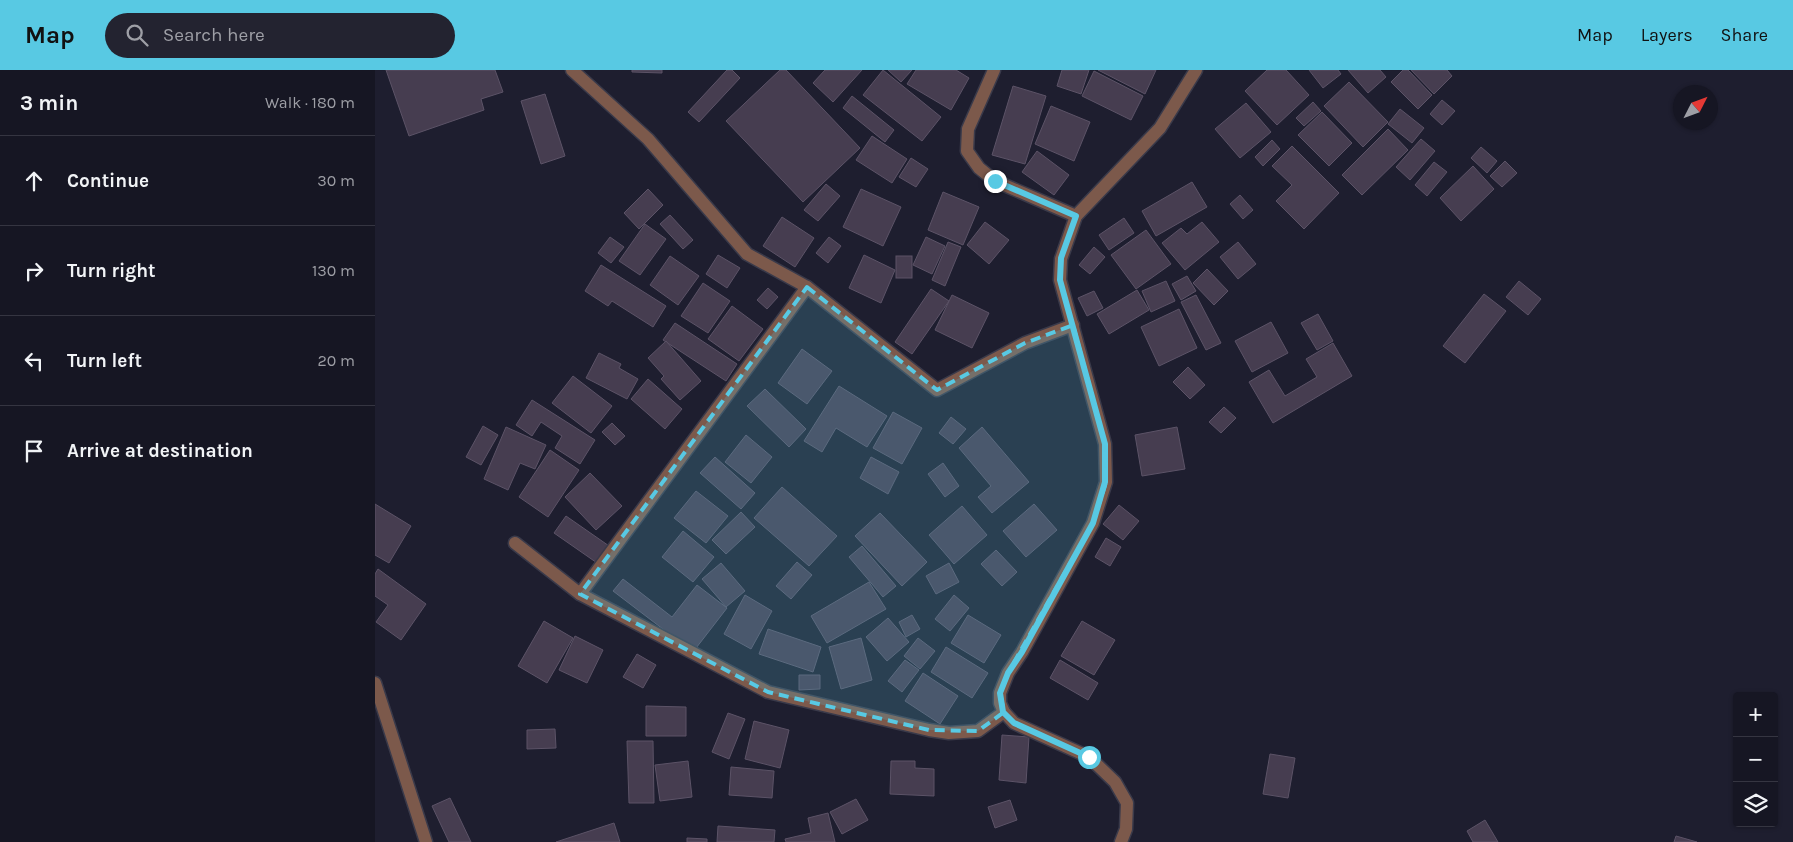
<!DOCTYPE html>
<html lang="en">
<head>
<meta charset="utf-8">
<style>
	body { margin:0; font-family:Karla,sans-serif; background:#232330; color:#f1f3f6 }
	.controls { position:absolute; right:15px; bottom:15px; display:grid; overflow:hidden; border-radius:5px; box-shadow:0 1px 4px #0004 }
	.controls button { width:45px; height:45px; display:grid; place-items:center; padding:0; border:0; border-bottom:1px solid #353541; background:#161623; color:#f1f3f6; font:25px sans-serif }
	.compass { position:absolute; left:1298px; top:15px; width:45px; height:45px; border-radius:50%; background:#161623; box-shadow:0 1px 4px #0004; rotate:48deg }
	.stop { position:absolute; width:15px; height:15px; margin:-11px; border:4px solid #58c9e3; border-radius:50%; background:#fff }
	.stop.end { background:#58c9e3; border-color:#fff; box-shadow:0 1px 5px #0008 }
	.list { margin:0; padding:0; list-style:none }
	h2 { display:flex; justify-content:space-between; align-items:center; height:65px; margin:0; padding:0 20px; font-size:21px }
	h2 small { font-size:16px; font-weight:400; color:#9e9fa6 }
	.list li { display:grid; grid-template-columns:32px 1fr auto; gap:15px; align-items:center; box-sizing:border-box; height:90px; padding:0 20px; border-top:1px solid #353541 }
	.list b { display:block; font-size:19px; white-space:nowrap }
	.list em { font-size:16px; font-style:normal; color:#9e9fa6 }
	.icon { flex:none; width:28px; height:28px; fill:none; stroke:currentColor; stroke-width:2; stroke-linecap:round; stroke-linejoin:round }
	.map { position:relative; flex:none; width:1418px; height:772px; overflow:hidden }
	header { display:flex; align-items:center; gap:30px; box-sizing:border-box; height:70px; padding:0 25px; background:#58c9e3; color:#111 }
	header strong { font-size:24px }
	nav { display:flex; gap:28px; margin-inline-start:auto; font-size:18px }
	.search { width:350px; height:45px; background:#232330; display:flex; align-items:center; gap:12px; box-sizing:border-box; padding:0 18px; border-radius:28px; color:#9e9fa6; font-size:19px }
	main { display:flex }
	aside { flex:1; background:#161623 }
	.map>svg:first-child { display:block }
	.building { fill:#463d50; stroke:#5c5367 }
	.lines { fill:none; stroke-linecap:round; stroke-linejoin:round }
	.minor-casing { stroke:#3a3a4a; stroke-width:15 }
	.minor { stroke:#7c594b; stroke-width:12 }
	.route { stroke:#58c9e3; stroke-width:6 }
	.marked { fill:#58c9e3; fill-opacity:0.2; stroke:#58c9e3; stroke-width:4; stroke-dasharray:10 6; stroke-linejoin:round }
</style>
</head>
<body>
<header>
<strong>Map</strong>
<div class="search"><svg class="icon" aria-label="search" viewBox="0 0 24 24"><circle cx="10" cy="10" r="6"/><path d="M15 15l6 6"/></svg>Search here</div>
<nav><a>Map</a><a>Layers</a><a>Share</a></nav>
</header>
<main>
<aside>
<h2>3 min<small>Walk · 180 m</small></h2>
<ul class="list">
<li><svg class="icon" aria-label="ahead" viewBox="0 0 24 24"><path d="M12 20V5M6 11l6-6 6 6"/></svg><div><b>Continue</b></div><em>30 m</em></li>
<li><svg class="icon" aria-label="right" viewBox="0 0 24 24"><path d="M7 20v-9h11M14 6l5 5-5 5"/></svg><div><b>Turn right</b></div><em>130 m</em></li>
<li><svg class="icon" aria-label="left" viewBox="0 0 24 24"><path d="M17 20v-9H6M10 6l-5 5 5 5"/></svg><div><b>Turn left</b></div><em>20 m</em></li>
<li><svg class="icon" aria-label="arrive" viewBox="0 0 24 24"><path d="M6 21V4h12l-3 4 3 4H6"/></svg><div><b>Arrive at destination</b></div></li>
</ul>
</aside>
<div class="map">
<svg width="1418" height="772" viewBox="0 0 1418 772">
	<rect width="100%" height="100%" fill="#1e1e2f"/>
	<g class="building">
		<path d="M11 0H120L128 22 106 29 109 40 34 66Z"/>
		<path d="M257 0H287V3L257 2Z"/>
		<path d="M352 0H357L365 8 324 52 313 42Z"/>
		<path d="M405 0H411L485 78 428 132 351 51Z"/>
		<path d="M450 0H487L458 32 438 13Z"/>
		<path d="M508 0 566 47 547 71 488 25Z"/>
		<path d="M513 0H537L526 12Z"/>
		<path d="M541 0H581L594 8 576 40 532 14Z"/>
		<path d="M687 0H714L706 24 682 16Z"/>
		<path d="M723 0H781L770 24Z"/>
		<path d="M892 0H911L934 25 902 55 870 21Z"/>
		<path d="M934 0H963L966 4 948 18Z"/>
		<path d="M973 0H1005L1011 7 993 23Z"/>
		<path d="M1028 0H1033L1057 25 1043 39 1016 12Z"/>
		<path d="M1036 0H1072L1077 6 1059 24Z"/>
		<path d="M719 1 768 26 756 50 707 26Z"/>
		<path d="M974 12 1013 52 988 77 949 36Z"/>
		<path d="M638 16 671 26 650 94 617 85Z"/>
		<path d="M170 24 190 86 166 94 146 31Z"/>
		<path d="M477 26 519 60 510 72 468 38Z"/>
		<path d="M1067 30 1080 41 1067 55 1055 44Z"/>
		<path d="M938 32 946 41 929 56 921 48Z"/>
		<path d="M871 33 896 62 865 88 840 59Z"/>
		<path d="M676 36 715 52 699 91 660 74Z"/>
		<path d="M1025 39 1049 58 1037 73 1013 54Z"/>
		<path d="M947 42 977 73 954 96 923 65Z"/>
		<path d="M1013 59 1033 80 987 125 967 105Z"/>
		<path d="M497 66 532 89 517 113 481 90Z"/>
		<path d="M1046 69 1060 81 1035 110 1021 97Z"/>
		<path d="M897 70 905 79 888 96 880 87Z"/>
		<path d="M917 76 964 123 929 159 901 131 917 115 897 96Z"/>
		<path d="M1106 77 1122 91 1112 103 1096 88Z"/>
		<path d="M662 81 694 105 679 125 647 102Z"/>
		<path d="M536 88 553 99 541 117 524 107Z"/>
		<path d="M1130 91 1142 103 1127 117 1115 106Z"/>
		<path d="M1059 92 1072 102 1052 126 1040 115Z"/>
		<path d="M1098 96 1119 119 1086 151 1065 128Z"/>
		<path d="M817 112 832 137 781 166 767 141Z"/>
		<path d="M451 114 465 126 443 151 429 140Z"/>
		<path d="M273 119 288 135 264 159 249 143Z"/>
		<path d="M486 119 526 137 508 176 468 157Z"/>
		<path d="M568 122 604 137 588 175 553 160Z"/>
		<path d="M865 125 878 140 868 149 855 134Z"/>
		<path d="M295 145 318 170 308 179 285 154Z"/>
		<path d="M407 147 439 168 420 197 388 176Z"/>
		<path d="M749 148 759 163 734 180 724 165Z"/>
		<path d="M610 152 634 170 614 194 592 175Z"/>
		<path d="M827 152 844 172 810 200 787 173 806 158 812 164Z"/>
		<path d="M270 154 291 169 265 205 244 191Z"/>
		<path d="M771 160 796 194 761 219 736 185Z"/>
		<path d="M235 167 249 177 236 193 223 183Z"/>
		<path d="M454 167 466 176 453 193 441 183Z"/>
		<path d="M551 167 570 176 557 204 538 195Z"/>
		<path d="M573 172 586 177 570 216 557 210Z"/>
		<path d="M863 172 881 194 863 209 845 187Z"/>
		<path d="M719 177 730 187 715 204 704 195Z"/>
		<path d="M343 185 365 198 352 218 331 204Z"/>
		<path d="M489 185 520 200 506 233 474 218Z"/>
		<path d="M295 186 324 206 303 235 275 215Z"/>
		<rect x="521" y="186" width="16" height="22"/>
		<path d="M226 195 291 236 278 257 237 231 233 236 210 221Z"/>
		<path d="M832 199 853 221 839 235 818 213Z"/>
		<path d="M812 206 821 221 806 230 797 214Z"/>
		<path d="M791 211 800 231 776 242 767 221Z"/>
		<path d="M1144 211 1166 229 1153 245 1131 227Z"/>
		<path d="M328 213 355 231 333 263 306 246Z"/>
		<path d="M393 218 403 227 392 239 382 230Z"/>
		<path d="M556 219 574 231 537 284 520 272Z"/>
		<path d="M762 220 774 240 734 264 722 244Z"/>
		<path d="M719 221 728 238 712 246 703 228Z"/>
		<path d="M1109 224 1131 241 1090 293 1068 276Z"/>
		<path d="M577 225 614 243 597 278 560 260Z"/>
		<path d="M821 225 846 273 831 280 806 232Z"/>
		<path d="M357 236 388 259 364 291 333 269Z"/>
		<path d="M804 239 822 278 784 296 766 257Z"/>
		<path d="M943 244 958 271 942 280 926 253Z"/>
		<path d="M896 252 913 283 877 302 860 271Z"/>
		<path d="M300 253 362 294 351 311 288 270Z"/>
		<path d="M291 271 326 311 305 330 286 309 289 306 273 288Z"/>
		<path d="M958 273 977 306 898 353 874 312 894 300 910 326 942 307 931 289Z"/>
		<path d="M427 279 457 301 432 334 403 313Z"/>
		<path d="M224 283 246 294 244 298 263 309 252 329 211 308Z"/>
		<path d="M813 297 830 315 815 329 798 312Z"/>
		<path d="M198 306 237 336 216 363 177 333Z"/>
		<path d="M273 309 307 339 290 359 256 329Z"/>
		<path d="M464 316 512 346 492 377 461 358 447 382 429 371Z"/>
		<path d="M390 319 431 359 414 377 372 336Z"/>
		<path d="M157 330 220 370 205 394 180 378 187 366 166 352 157 366 141 355Z"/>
		<path d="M849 337 861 348 846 363 834 352Z"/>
		<path d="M518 342 547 358 527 394 498 378Z"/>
		<path d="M576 347 591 359 578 374 564 363Z"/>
		<path d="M237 353 250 366 240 375 227 362Z"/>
		<path d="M108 356 123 365 106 395 91 387Z"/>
		<path d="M131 357 171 375 160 399 145 393 133 420 109 409Z"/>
		<path d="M607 357 654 412 617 443 603 427 616 416 584 378Z"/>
		<path d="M802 357 810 399 767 406 760 365Z"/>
		<path d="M371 365 397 387 376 413 350 392Z"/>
		<path d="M175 380 204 400 173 447 144 427Z"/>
		<path d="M340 387 380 423 366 439 325 403Z"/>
		<path d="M496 387 524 402 513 424 485 408Z"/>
		<path d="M568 393 584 416 570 427 553 404Z"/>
		<path d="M215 403 247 436 221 460 190 427Z"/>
		<path d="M407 417 462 466 434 496 379 448Z"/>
		<path d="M321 421 353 446 331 473 299 448Z"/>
		<path d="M0 434 36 456 14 493 0 485Z"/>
		<path d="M659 434 682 460 651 487 628 461Z"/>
		<path d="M744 435 764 451 748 470 728 454Z"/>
		<path d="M587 436 612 465 579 494 554 465Z"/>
		<path d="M366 442 380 457 351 484 337 470Z"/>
		<path d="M505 443 552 492 527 516 480 466Z"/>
		<path d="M191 446 237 478 225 495 179 463Z"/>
		<path d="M308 461 339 487 318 512 287 487Z"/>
		<path d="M731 468 746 477 735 496 720 487Z"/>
		<path d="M487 476 521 516 508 527 474 487Z"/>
		<path d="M621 480 642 502 627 516 606 494Z"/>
		<path d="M422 492 437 505 416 529 401 516Z"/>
		<path d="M346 493 370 521 351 537 327 509Z"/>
		<path d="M574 493 584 512 561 524 551 506Z"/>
		<path d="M3 499 51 534 26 570 1 552 13 535 0 526V504Z"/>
		<path d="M248 509 297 547 322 515 352 538 318 582 238 521Z"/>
		<path d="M494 512 511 539 452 573 436 546Z"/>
		<path d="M370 525 397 541 376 579 349 564Z"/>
		<path d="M579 525 594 538 575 561 560 549Z"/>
		<path d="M537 545 545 559 531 567 524 552Z"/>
		<path d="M593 545 626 565 609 593 576 573Z"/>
		<path d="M513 548 534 572 512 591 491 567Z"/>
		<path d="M169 551 198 568 172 613 143 596Z"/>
		<path d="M707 551 740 570 719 605 686 586Z"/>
		<path d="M393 559 446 577 438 602 384 584Z"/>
		<path d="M200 566 228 580 212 613 184 600Z"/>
		<path d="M486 568 497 610 466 619 454 577Z"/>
		<path d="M543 568 560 581 545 599 529 586Z"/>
		<path d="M571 577 613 603 597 628 556 602Z"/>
		<path d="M262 584 281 595 268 618 248 607Z"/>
		<path d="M530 590 544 600 527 622 513 611Z"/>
		<path d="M685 590 723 613 713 630 675 608Z"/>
		<path d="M548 603 583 626 565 654 530 631Z"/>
		<path d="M424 605H445V619L424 620Z"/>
		<path d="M271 636 311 637V666H271Z"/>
		<path d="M353 643 370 649 354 689 337 682Z"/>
		<path d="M379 651 414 660 405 698 370 689Z"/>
		<path d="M180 659 181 678 152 679V660Z"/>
		<path d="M627 665 654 667 651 713 624 710Z"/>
		<path d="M252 671H278L279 733H254Z"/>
		<path d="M895 684 920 688 913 728 888 724Z"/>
		<path d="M313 691 317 727 285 731 280 695Z"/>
		<path d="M516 691H540V698L559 699V726L515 724Z"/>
		<path d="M356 697 399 701 397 728 354 725Z"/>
		<path d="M75 728 96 772H74L57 736Z"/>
		<path d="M481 729 493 750 467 764 455 742Z"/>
		<path d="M635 730 642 750 620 758 613 737Z"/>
		<path d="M453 743 460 772H411L410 769 436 763 433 748Z"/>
		<path d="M1110 750 1123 772H1098L1092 761Z"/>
		<path d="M239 753 245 772H181Z"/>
		<path d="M343 756 400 760 399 772H342Z"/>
		<path d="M1301 766 1322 772H1299Z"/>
		<path d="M312 768 332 769V772H312Z"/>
	</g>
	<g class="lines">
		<g class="minor-casing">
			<g id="minor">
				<path d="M197 0 273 69 372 184 432 217 562 320 650 273 698 255"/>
				<path d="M619 0 593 59 592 81 604 98 620 111 701 146"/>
				<path d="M140 473 205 524 393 622 554 660 574 663 603 661 629 642"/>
				<path d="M205 524 432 217"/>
				<path d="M0 613 51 772"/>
				<path d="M746 772 751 759 752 733 740 712 714 687 639 653 629 642 625 633V623L633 603 647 582 718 453 731 412 730 374 685 210 686 189 701 146 785 58 821 0"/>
			</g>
		</g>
		<use href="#minor" class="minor"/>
	</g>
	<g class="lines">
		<path class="route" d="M620 111 701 146 686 188 685 210 730 374V412L718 453 647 582 633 603 625 623 628 642 639 653 714 687"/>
	</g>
	<path class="marked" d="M432 217 562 320 650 273 698 255 730 374 731 412 718 453 633 603 625 623 629 642 603 661 554 660 393 622 205 524Z"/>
</svg>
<div class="controls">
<button>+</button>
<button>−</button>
<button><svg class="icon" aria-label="layers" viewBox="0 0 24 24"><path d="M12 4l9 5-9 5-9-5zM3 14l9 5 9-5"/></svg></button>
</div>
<svg class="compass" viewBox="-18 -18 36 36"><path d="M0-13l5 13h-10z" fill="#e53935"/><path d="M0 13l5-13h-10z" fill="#9e9fa6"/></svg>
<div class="stop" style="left:714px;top:687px"></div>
<div class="stop end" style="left:620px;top:111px"></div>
</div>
</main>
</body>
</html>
